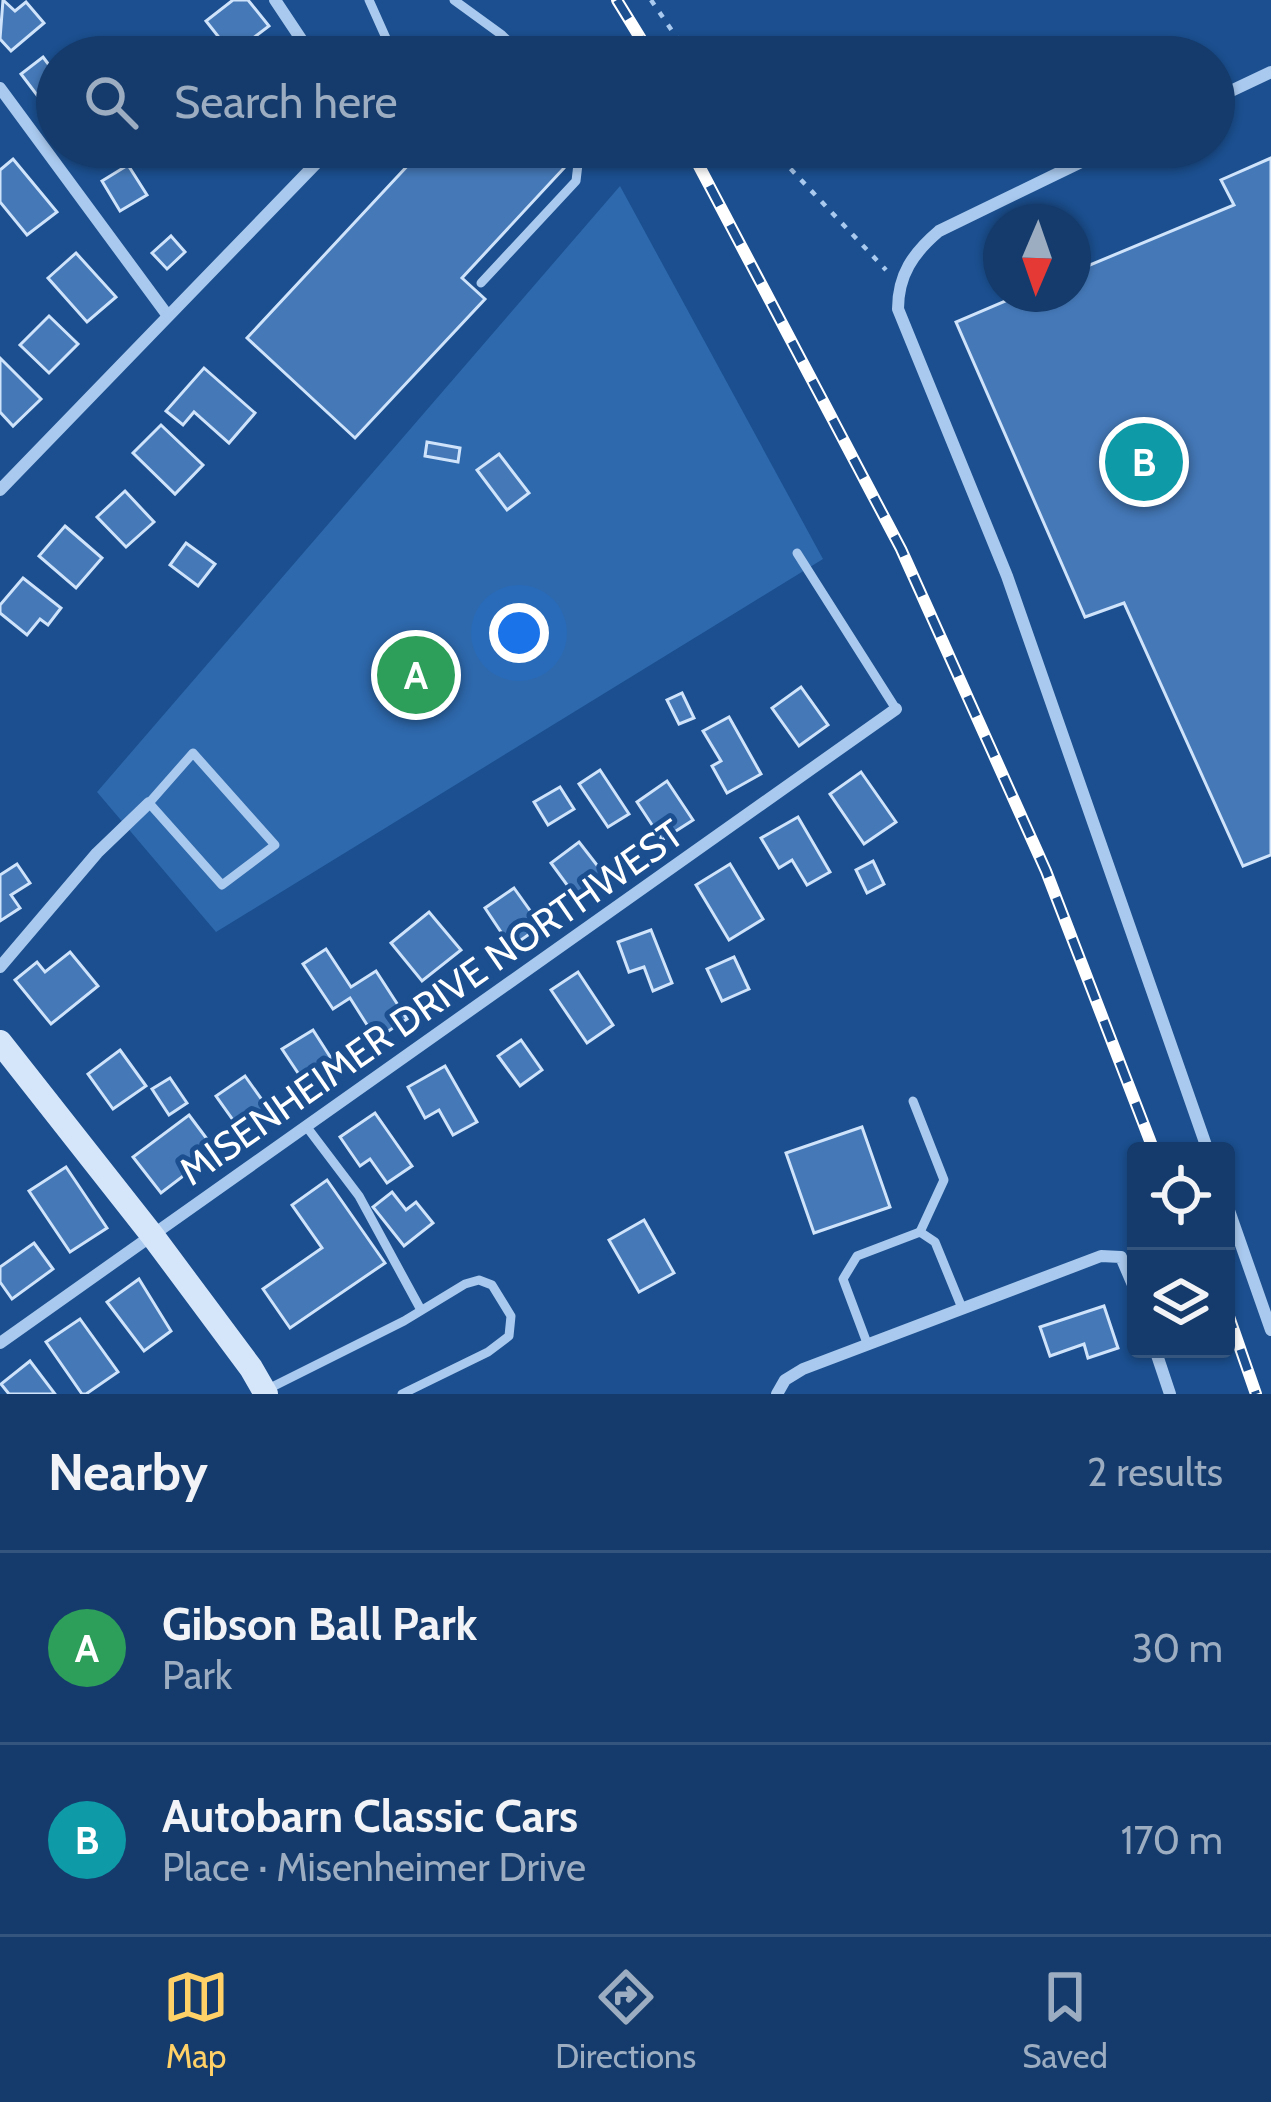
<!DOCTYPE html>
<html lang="en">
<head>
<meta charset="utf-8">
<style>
	body { margin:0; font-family:Cabin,sans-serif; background:#1d4271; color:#f1f3f6 }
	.controls { position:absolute; right:36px; bottom:36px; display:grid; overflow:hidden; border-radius:12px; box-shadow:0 3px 9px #0004 }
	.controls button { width:108px; height:108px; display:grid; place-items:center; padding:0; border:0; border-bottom:3px solid #33557e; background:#143b6b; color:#f1f3f6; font:60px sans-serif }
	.compass { position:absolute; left:983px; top:204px; width:108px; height:108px; border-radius:50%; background:#143b6b; box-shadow:0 3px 9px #0004; rotate:182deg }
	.you { position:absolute; left:519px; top:633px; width:42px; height:42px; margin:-30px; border:9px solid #fff; border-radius:50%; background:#1a73e8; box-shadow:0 0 0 18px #1a73e833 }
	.badge { display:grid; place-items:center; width:78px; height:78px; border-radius:50%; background:#ffd166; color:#fff; font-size:39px; font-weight:700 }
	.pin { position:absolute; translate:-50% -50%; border:6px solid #fff; box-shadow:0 3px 12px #0006 }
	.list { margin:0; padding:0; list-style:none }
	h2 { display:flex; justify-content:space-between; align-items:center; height:156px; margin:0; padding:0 48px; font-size:51px }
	h2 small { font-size:39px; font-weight:400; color:#9dadc1 }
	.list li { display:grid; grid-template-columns:78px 1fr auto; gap:36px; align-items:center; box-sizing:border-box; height:192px; padding:0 48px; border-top:3px solid #33557e }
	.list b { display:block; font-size:45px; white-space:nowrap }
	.list p { margin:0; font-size:39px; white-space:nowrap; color:#9dadc1 }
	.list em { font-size:39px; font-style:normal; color:#9dadc1 }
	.icon { flex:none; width:66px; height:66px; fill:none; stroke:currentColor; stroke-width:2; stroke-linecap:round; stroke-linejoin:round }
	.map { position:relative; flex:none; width:1271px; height:1394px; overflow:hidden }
	.search { position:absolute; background:#143b6b; box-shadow:0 3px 9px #0004; left:36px; right:36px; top:36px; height:132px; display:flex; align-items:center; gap:30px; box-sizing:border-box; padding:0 42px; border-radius:66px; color:#9dadc1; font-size:45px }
	.sheet { height:540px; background:#143b6b }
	nav { display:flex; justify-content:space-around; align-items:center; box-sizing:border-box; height:168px; border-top:3px solid #33557e; background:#143b6b; font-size:33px; color:#9dadc1 }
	nav a { display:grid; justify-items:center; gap:6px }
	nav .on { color:#ffd166 }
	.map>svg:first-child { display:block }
	.green { fill:#2e69ad }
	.building { fill:#4478b7; stroke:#cfe3fa; stroke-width:3 }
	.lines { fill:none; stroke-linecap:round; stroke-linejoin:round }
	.path { stroke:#a9c9ee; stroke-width:4.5; stroke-dasharray:6 9; stroke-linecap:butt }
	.lane { stroke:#a9c9ee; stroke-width:9 }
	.street { stroke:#a9c9ee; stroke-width:12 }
	.secondary { stroke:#d6e6fa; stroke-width:24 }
	.rail-casing { stroke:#fff; stroke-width:12 }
	.rail { stroke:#1b4f8f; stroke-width:8; stroke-dasharray:22; stroke-linecap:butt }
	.labels { text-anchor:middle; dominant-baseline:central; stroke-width:10; stroke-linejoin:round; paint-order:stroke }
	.street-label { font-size:39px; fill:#fff; stroke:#1b4f8f }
</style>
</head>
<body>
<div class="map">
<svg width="1271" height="1394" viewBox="0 0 1271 1394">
	<rect width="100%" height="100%" fill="#1b4f8f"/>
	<path class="green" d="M620 186 823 559 216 932 97 792Z"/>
	<g class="building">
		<path d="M3 0 15 11 26 2 44 23 11 51 0 39Z"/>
		<path d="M233 0H248L269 26 232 54 206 21Z"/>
		<path d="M43 57 52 69 57 65V99L46 107 21 74Z"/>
		<path d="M425 147H553L564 168 462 278 485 299 355 438 247 338Z"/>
		<path d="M1271 158V855L1243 866 1124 603 1085 617 956 322 1022 294H1073V272L1234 205 1221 180Z"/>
		<path d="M13 159 57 212 27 235 0 202V170Z"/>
		<path d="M128 165 147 195 120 211 102 181Z"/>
		<path d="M171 236 185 252 167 269 152 253Z"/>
		<path d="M76 253 116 297 87 322 48 278Z"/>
		<path d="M49 316 78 344 49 373 20 345Z"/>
		<path d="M0 358 41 399 13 426 0 412Z"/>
		<path d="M204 368 255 413 229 443 194 412 183 425 166 411Z"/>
		<path d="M161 425 203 465 175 494 133 453Z"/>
		<path d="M427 442 460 448 458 462 425 456Z"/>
		<path d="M499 454 529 493 507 510 477 470Z"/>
		<path d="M125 491 154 522 126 547 97 517Z"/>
		<path d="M65 526 102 558 76 588 39 556Z"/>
		<path d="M186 543 215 564 198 586 170 565Z"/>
		<path d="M23 578 61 608 48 625 40 619 27 635 0 613V605Z"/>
		<path d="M801 687 828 725 799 746 772 708Z"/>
		<path d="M682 693 694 718 679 724 667 700Z"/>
		<path d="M729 717 761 774 727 793 712 766 721 761 703 731Z"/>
		<path d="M600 770 629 814 608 827 579 784Z"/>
		<path d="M861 772 896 822 864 844 830 794Z"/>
		<path d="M667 781 693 820 662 840 637 802Z"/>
		<path d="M560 787 574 809 548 825 534 802Z"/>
		<path d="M798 817 830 872 807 885 792 860 779 868 761 838Z"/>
		<path d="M579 842 607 878 578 900 551 863Z"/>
		<path d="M873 861 884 884 867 893 856 870Z"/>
		<path d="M17 864 30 883 11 895 20 908 0 921V875Z"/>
		<path d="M730 864 763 919 729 940 696 885Z"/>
		<path d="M514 888 541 926 511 947 485 908Z"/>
		<path d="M429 912 461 950 422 981 391 943Z"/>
		<path d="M651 930 672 983 653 991 644 967 629 972 618 942Z"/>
		<path d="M326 949 351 987 376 971 407 1019 376 1039 350 998 333 1009 303 964Z"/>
		<path d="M70 952 98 986 51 1024 15 980 37 962 45 972Z"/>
		<path d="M734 957 749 989 722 1001 707 969Z"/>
		<path d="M578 972 613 1025 587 1043 551 990Z"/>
		<path d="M313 1030 338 1069 308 1088 282 1049Z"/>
		<path d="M521 1040 542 1070 520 1086 498 1056Z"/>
		<path d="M120 1050 146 1086 113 1109 88 1074Z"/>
		<path d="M445 1066 477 1122 453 1135 439 1110 425 1118 408 1087Z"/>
		<path d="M245 1076 272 1114 243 1134 216 1096Z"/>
		<path d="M170 1078 187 1103 169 1115 152 1089Z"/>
		<path d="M375 1113 412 1166 387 1183 370 1159 360 1166 340 1137Z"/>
		<path d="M189 1115 216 1151 161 1193 133 1157Z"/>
		<path d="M862 1127 890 1207 814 1233 786 1153Z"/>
		<path d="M66 1167 107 1228 70 1252 29 1191Z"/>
		<path d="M327 1180 385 1263 290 1328 263 1289 322 1248 292 1205Z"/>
		<path d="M392 1192 406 1210 416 1202 433 1223 404 1246 373 1207Z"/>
		<path d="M644 1220 674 1273 639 1292 609 1240Z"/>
		<path d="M34 1243 53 1269 12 1299 0 1282V1267Z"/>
		<path d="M139 1279 171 1331 144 1351 107 1302Z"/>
		<path d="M1104 1306 1118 1348 1088 1358 1084 1344 1050 1356 1040 1327Z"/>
		<path d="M80 1319 118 1372 86 1394H82L46 1342Z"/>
		<path d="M30 1361 55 1394H9L1 1384Z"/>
	</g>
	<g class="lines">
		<g class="path">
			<path d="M651 0 690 57"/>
			<path d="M770 147 886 270"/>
		</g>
		<g class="lane">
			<path d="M369 0 390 47V57"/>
			<path d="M454 0 502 35 525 57"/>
			<path d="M481 283 576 181 580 147"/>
			<path d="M797 553 896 709"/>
			<path d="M193 753 275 845 222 885 149 803Z"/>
			<path d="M913 1101 944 1180 920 1232"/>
			<path d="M306 1126 359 1196 421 1310"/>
			<path d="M867 1343 843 1279 857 1256 920 1232 935 1242 962 1308"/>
			<path d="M264 1391 404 1321 465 1284 479 1280 492 1285 511 1316 509 1336 488 1352 402 1394"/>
		</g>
		<g class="street">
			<path d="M275 0 313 57"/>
			<path d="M0 88 168 316"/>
			<path d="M1214 99 1271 72"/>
			<path d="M1112 147 939 231C913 253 898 275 898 309L1007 576 1208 1151"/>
			<path d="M0 490 332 147"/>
			<path d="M0 967 97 853 149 803"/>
			<path d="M1226 1202 1271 1330"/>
			<path d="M0 1343 896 709"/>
			<path d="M1155 1349 1170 1394"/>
			<path d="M777 1394 785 1380 803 1369 1101 1256 1121 1257 1136 1292"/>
		</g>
		<path class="secondary" d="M0 1042 152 1235 251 1368 266 1394"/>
		<g class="rail-casing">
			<g id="rail">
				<path d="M617 0 652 57"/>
				<path d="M689 147 901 549 1046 871 1154 1151"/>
				<path d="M1226 1308 1256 1394"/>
			</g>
		</g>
		<use href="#rail" class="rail"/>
	</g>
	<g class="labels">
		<g class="street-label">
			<text transform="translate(431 1002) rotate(-35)">MISENHEIMER DRIVE NORTHWEST</text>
		</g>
	</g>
</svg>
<div class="controls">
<button><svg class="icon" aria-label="locate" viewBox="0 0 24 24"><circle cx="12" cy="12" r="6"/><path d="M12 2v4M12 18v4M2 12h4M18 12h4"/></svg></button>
<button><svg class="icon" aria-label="layers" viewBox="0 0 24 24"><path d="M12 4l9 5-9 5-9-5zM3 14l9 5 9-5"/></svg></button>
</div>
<svg class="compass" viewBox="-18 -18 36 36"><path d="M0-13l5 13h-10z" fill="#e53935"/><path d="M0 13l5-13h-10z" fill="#9dadc1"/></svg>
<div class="you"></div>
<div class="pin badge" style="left:416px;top:675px;background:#2e9e5b">A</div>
<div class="pin badge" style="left:1144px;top:462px;background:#0f9aa8">B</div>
<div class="search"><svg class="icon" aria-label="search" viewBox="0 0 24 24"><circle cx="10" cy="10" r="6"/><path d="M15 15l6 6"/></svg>Search here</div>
</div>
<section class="sheet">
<h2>Nearby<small>2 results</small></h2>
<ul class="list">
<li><span class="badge" style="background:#2e9e5b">A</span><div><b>Gibson Ball Park</b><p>Park</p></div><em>30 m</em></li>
<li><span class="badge" style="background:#0f9aa8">B</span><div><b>Autobarn Classic Cars</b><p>Place · Misenheimer Drive</p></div><em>170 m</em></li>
</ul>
</section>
<nav>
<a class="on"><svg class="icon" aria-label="map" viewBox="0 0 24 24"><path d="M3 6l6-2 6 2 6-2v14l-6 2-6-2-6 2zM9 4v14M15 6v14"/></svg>Map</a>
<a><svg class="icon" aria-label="directions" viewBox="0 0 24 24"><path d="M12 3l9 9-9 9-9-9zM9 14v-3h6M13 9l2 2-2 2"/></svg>Directions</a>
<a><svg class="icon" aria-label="saved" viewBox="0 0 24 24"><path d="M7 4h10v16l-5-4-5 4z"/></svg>Saved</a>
</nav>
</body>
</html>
